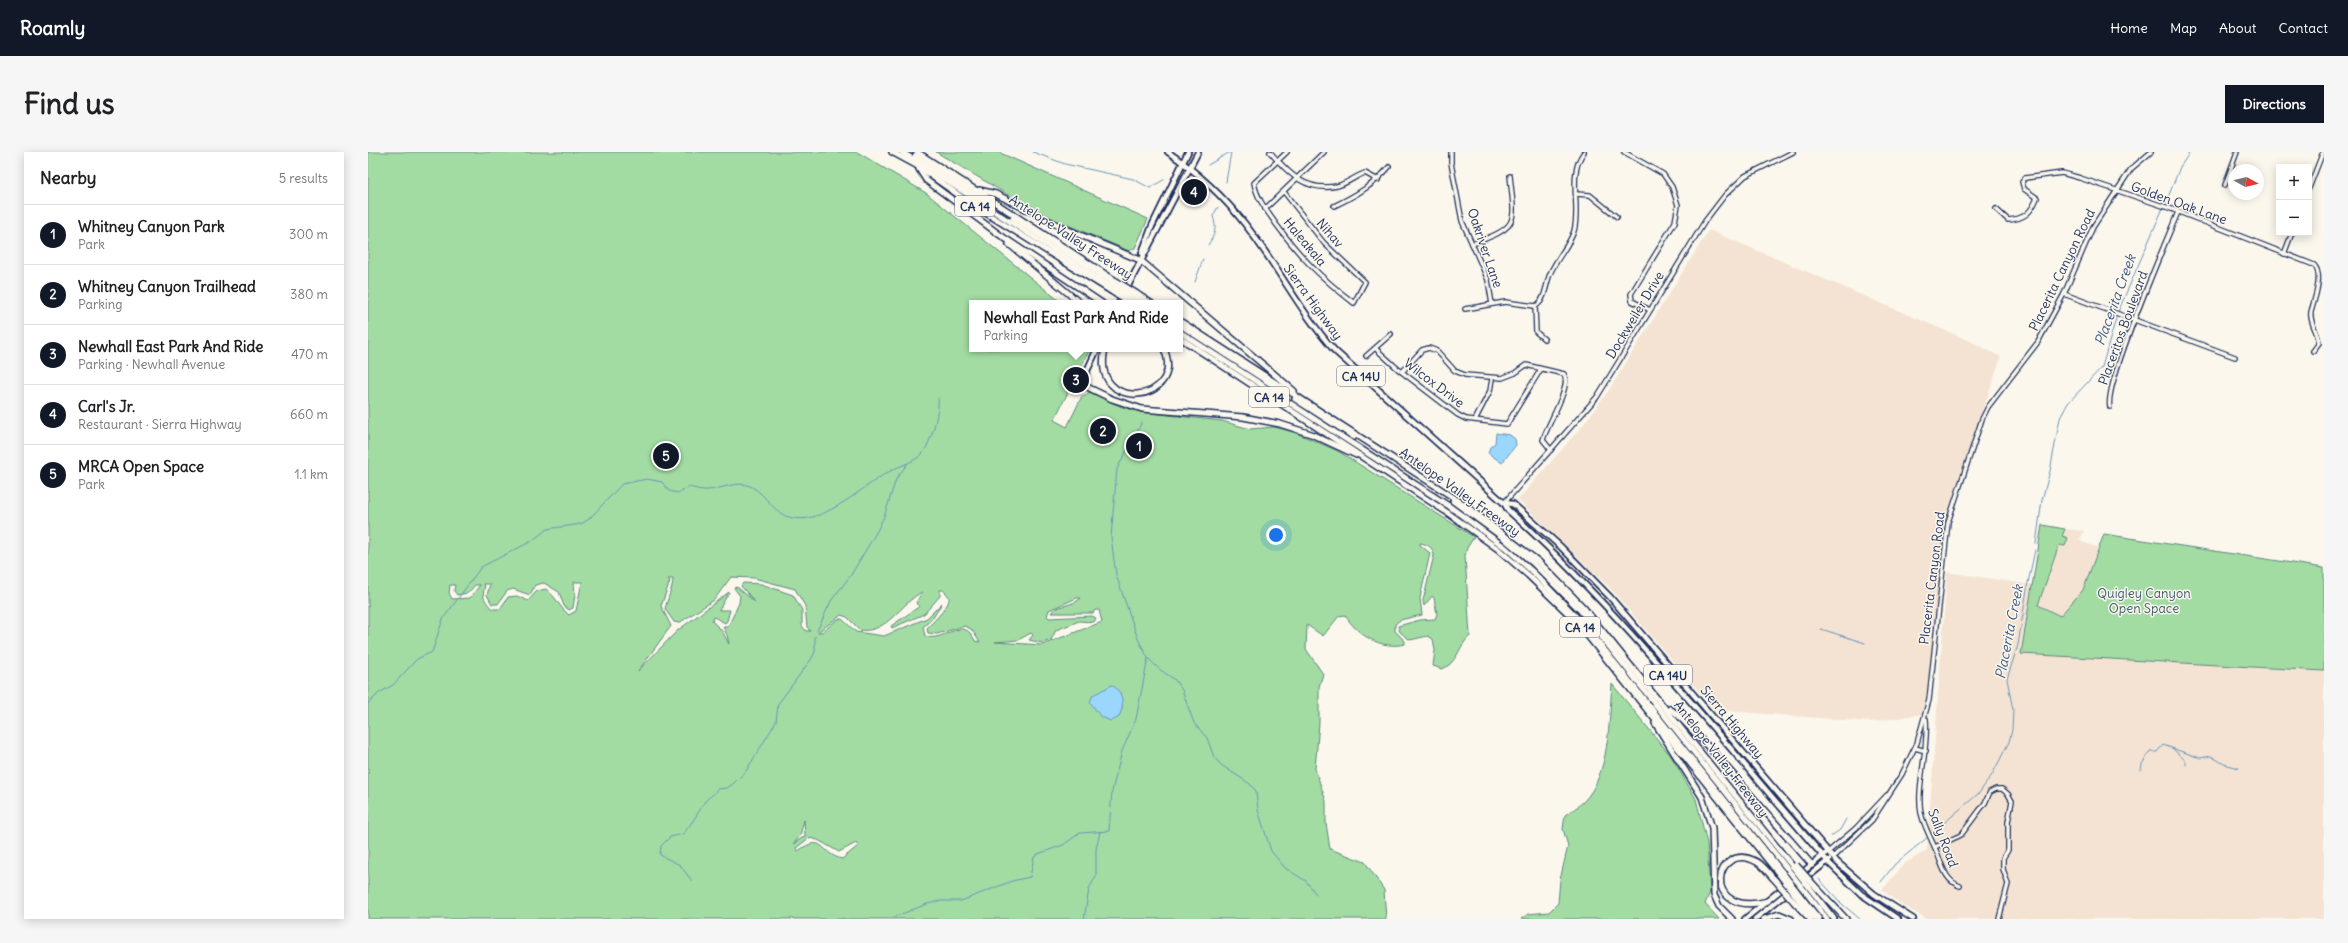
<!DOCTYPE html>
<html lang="en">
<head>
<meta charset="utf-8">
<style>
	body { margin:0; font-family:Delius,sans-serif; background:#f6f6f6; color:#202124 }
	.controls { position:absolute; right:12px; top:12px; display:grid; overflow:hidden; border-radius:0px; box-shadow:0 2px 10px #0003 }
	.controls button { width:36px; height:36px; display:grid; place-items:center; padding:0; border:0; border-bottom:1px solid #e0e0e0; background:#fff; color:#202124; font:20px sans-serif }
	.compass { position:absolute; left:1860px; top:12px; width:36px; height:36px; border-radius:50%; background:#fff; box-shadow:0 2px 10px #0003; rotate:98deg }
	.you { position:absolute; left:908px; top:383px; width:14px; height:14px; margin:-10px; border:3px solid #fff; border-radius:50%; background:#1a73e8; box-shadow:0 0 0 6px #1a73e833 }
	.badge { display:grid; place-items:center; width:26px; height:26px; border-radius:50%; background:#111827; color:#fff; font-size:13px; font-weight:700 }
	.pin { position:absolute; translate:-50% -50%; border:2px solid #fff; box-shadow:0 1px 4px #0006 }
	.popup { position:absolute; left:601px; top:148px; width:214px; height:52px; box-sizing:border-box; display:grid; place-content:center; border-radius:0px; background:#fff; filter:drop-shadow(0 1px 3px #0005); font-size:13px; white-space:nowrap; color:#757577 }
	.popup b { font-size:15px; color:#202124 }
	.popup::after { content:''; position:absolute; left:50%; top:100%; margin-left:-8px; border:8px solid transparent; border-top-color:#fff }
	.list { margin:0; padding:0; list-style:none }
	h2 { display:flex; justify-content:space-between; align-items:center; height:52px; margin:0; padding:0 16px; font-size:17px }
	h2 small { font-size:13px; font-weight:400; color:#757577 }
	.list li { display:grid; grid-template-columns:26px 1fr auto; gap:12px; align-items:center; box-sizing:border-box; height:60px; padding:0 16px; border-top:1px solid #e0e0e0 }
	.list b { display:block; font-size:15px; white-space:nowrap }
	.list p { margin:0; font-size:13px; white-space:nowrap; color:#757577 }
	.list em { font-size:13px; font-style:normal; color:#757577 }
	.map { position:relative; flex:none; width:1956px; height:767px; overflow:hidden; border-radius:0px }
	header { display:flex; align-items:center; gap:24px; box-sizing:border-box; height:56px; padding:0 20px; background:#111827; color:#fff }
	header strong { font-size:19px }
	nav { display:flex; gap:22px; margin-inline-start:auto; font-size:14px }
	.intro { display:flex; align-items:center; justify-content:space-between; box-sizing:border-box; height:96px; padding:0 24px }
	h1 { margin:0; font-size:28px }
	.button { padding:10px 18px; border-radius:0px; background:#111827; color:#fff; font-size:14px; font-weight:700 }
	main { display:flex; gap:24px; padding:0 24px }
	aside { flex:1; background:#fff; border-radius:0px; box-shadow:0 2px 10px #0003 }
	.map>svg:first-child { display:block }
	.built { fill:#f4e3d2 }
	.green { fill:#a2dca2; stroke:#5e8680; fill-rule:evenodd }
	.water { fill:#9bd7fc; stroke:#6894bd }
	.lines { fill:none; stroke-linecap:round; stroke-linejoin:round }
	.stream { stroke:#6894bd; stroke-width:1 }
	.minor-casing { stroke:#1b2f5e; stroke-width:6 }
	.major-casing { stroke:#1b2f5e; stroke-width:8 }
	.highway-casing { stroke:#1b2f5e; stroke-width:8 }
	.minor { stroke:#fbf7ec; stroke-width:3.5 }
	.major { stroke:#fbf7ec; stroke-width:4.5 }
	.highway { stroke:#fbf7ec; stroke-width:5 }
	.highway-bridge-casing { stroke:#1b2f5e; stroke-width:8; stroke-linecap:butt }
	.highway-bridge { stroke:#fbf7ec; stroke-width:5 }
	.labels { text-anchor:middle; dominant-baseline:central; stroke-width:3; stroke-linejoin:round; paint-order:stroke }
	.shield { fill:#fbf7ec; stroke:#5e6b89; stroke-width:1 }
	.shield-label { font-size:12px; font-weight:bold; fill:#1b2f5e }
	.street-label { font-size:13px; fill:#1b2f5e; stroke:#fbf7ec }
	.park-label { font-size:13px; fill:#3d5a6f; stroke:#fbf7ec }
	.water-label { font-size:14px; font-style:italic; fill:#3b5986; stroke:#fbf7ec }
</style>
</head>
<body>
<header>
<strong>Roamly</strong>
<nav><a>Home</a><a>Map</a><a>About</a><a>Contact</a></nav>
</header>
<div class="intro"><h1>Find us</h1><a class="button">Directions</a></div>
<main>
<aside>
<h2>Nearby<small>5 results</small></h2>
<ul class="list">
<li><span class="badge">1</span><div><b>Whitney Canyon Park</b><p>Park</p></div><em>300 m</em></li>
<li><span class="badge">2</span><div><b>Whitney Canyon Trailhead</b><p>Parking</p></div><em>380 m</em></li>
<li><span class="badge">3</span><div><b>Newhall East Park And Ride</b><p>Parking · Newhall Avenue</p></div><em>470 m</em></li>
<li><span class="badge">4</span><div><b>Carl's Jr.</b><p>Restaurant · Sierra Highway</p></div><em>660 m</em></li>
<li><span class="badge">5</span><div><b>MRCA Open Space</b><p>Park</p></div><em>1.1 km</em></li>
</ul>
</aside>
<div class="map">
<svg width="1956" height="767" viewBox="0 0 1956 767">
	<rect width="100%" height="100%" fill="#fbf7ec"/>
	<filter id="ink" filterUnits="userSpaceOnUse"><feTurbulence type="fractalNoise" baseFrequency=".025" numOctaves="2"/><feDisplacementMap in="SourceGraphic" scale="8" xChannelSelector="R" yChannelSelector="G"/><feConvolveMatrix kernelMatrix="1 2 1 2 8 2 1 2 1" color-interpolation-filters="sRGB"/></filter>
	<g filter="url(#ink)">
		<g class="built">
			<path d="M1341 78 1602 189 1633 205 1579 361 1574 392 1563 515 1555 562 1503 570 1347 558 1241 435 1150 348 1215 273 1241 238Z"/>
			<path d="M1697 377 1716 379 1712 387 1714 390 1731 396 1715 438 1692 464 1670 453 1691 393 1697 394 1700 387 1694 384Z"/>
			<path d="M1579 420 1664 433 1654 502 1956 519V767H1559L1532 752 1514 738 1536 712 1559 698Z"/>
		</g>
		<g class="green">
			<path d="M0 0H489L558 41 694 151H604V197H722L686 268 699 275 714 244H717L721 240 754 255 773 260 854 269 882 277 906 275 926 280 970 299 1106 385 1099 396 1097 404 1102 484C1091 493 1089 512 1074 517L1065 514 1067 498 1065 487 1060 484 1042 488 1032 480 1030 474 1052 468 1067 467 1069 462 1066 446 1064 444 1056 454 1055 449 1066 403C1065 395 1059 392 1052 391V393L1062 401 1052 446 1054 463 1032 468 1027 472V479L1037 489V492C1013 498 989 483 977 463L971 464 955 484 939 473 938 497 955 522 951 535V571L947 617 958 649V671L962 697 997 710 1016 738 1018 767H0ZM363 425 386 426 427 437 437 454 439 475 442 479H438L434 474V458L425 443 393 432 375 431 373 434 387 450 369 435 366 436 372 444 371 451 360 475H355L359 483 361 492 354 479 344 469 346 465 357 471 359 469 362 458H351L361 440 309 479 270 519 303 474 293 454 302 429 300 427H305C305 435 299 448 297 457L306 470 311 471 346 448ZM206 430H214L208 459 201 463C191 455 189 446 178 437L169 439 160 449 149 444 140 445 132 457H124C117 449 113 445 117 434L115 432H122L119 443 124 452H130L139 439 145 437 162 443 167 433 176 431 191 440 196 454 201 458 205 456 207 443ZM82 433H87L86 439 89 443 100 441 107 433H112L102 446 84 447 81 441ZM572 438H575C577 440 580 443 581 445 583 453 564 471 559 476L560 481 569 482 597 474 603 477 612 490 607 489C595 461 576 492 557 484L555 475 565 466 574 451 559 466 516 484 488 480 474 467H470L454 480H450L473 463 479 465 492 478C519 482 533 451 554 440L548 451 552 454 523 474 524 476 556 462 572 444ZM709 446H713C706 454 687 453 683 461H725L727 458H731L734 470 674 493 627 490 650 488 663 481 665 483 661 488 674 491 683 488 688 478 701 473 711 469 726 470 728 466 724 464 681 466 679 464 681 458ZM436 668 437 684 425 692 432 684ZM441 686 450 688 471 700 488 691 490 694 474 707C452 702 456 680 430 699L428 696Z"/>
			<path d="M568 0H630L780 67 767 96 761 99 667 59Z"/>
			<path d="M1674 373 1697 377 1694 384 1700 386 1697 394 1691 393 1670 453 1692 464 1715 438 1736 382 1956 416V519L1653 502Z"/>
			<path d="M1244 532 1303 604 1328 647 1339 691 1342 740 1337 752 1351 767H1153L1160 762 1181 760 1190 751 1192 728 1200 694 1195 677 1197 663C1203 659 1210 655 1215 650 1242 624 1241 567 1244 532Z"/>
		</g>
		<g class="water">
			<path d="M1128 281 1142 283 1147 287 1148 293 1134 311 1120 301 1122 295 1127 291Z"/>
			<path d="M744 533C756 540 757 556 750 566L742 569 732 564 722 550 725 543Z"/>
		</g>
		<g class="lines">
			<g class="stream">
				<path d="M665 0 697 12 765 27 782 36 797 27"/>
				<path d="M840 13 862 0"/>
				<path d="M858 30 863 0"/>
				<path d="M1797 53 1812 15 1822 0"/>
				<path d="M840 93C847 83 849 76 845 64L850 55"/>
				<path d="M827 130 835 107"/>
				<path d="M1750 160 1795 56"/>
				<path d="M1668 392 1674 348 1682 319 1692 266 1700 251 1734 215 1749 163"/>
				<path d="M1453 477 1497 491"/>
				<path d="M449 479 463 449 483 423 509 379 517 362 528 327 540 311"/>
				<path d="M780 506 791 517 807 528 814 538 826 571 839 586 846 605 853 613 882 632 888 639 890 658 903 699 917 716 938 729 948 742"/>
				<path d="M0 552 11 541 25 533 49 507 64 500 75 467 113 415 164 389 179 377 213 372 221 367 254 332 279 327 294 330 301 339 310 341 321 335C326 336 331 338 336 338 351 339 369 327 384 335 399 343 406 363 424 366 458 373 497 331 526 317 534 313 544 310 551 305 562 297 572 259 570 246"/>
				<path d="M1804 596 1818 609V613"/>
				<path d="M1773 618 1774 612 1782 600H1789L1795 593 1832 606 1843 604 1856 612 1871 616"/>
				<path d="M1562 683 1611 641 1624 623 1641 590 1644 578 1645 558 1639 527 1650 493 1660 431 1667 398"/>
				<path d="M1463 684 1472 678 1478 667"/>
				<path d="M1451 727 1474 752 1492 767"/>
				<path d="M324 729 312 713 292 703 293 694 302 685 315 682C323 673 330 661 336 651 339 645 346 644 349 637L359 636 365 632 378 619 408 570 410 552 444 506 447 500V484"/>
				<path d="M1513 730 1527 712 1560 685"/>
				<path d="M474 766 476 767"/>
				<path d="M521 767 559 752 572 749H593L644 729 662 725 666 705 670 702 695 693 712 681 741 679 744 639 754 599 768 567 780 506 770 487 748 423 743 385 749 317 774 270"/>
				<path d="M716 767 721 737 728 724V697L732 680"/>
			</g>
			<g class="minor-casing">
				<g id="minor">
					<path d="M902 0C921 22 938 40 969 34 978 32 988 24 997 21L1010 28"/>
					<path d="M1083 0V11L1094 69 1120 128 1124 152"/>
					<path d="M1256 0 1295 22 1304 35 1310 53 1307 70 1263 142 1264 149 1282 158"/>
					<path d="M1857 33 1869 0"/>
					<path d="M1941 36 1955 0"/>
					<path d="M916 40 956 91 997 130 986 151C952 125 933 106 908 72 899 59 889 47 886 31L919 0"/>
					<path d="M1208 42 1222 43 1249 65"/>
					<path d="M966 54C987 44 1006 33 1021 15"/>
					<path d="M897 57 956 0"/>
					<path d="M1628 57 1640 68C1656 67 1663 61 1669 46L1656 37 1654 30 1657 26 1694 21 1712 26 1801 56 1946 113C1956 123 1946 148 1943 160 1941 170 1950 180 1951 191L1945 199"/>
					<path d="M1104 92C1152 74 1147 73 1142 24"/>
					<path d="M1916 102 1924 81"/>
					<path d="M1696 142 1867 205"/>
					<path d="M1167 154 1168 180 1176 187"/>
					<path d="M1097 157 1137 150 1167 154C1177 151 1178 131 1182 122 1188 107 1201 94 1206 79 1213 54 1199 22 1216 0"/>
					<path d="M1008 197 1030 217 1090 263 1098 267 1139 272 1173 217"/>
					<path d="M998 204 1023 182"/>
					<path d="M1034 220 1054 198 1061 196 1069 199 1087 219 1097 223 1134 226 1147 221 1158 213 1196 222C1204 235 1178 274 1175 288L1183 298"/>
					<path d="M1742 255C1735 234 1798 90 1810 60"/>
					<path d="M1107 268 1122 239 1124 227"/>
					<path d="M1136 351 1229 245 1337 69 1357 43 1377 24 1425 0"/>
					<path d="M1558 567C1561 597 1548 635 1553 661 1556 675 1565 690 1570 703 1575 716 1578 729 1592 734"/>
					<path d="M1547 596 1558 599"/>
					<path d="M1567 695 1593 683 1617 651 1622 640 1628 637H1634L1640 642 1644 649 1640 670V698L1635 706V717L1640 732 1631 767"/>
					<path d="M1460 700 1488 676 1519 643"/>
					<path d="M1465 705 1504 668 1534 622 1549 591 1561 548 1580 370 1614 267 1620 255 1670 190 1696 142 1725 75 1763 17 1783 0"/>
				</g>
			</g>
			<g class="major-casing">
				<g id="major">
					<path d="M800 0C829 20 855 44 877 72 909 113 932 160 967 199L1136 351 1140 358C1260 466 1356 592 1462 712L1493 742 1530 767"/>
					<path d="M774 101 784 74 820 0"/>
					<path d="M751 151 830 0"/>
					<path d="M713 232 729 197"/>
					<path d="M1136 351 1145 352 1193 395 1242 445 1469 710 1506 742 1545 767"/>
					<path d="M1437 727 1461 708"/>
					<path d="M1377 767 1457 702"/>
					<path d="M1387 767 1420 740"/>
				</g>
			</g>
			<g class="highway-casing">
				<g id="highway">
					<path d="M524 0 548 13 602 51 743 139"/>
					<path d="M534 0 745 136"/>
					<path d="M549 0 748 129"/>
					<path d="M547 4 618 49"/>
					<path d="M551 17 558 28 632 83 734 151"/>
					<path d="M611 38 628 42 693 75 772 108 926 239"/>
					<path d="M645 66 747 132"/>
					<path d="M641 92 712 151"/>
					<path d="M769 142 783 151"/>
					<path d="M767 145 777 151"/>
					<path d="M812 169 1094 351 1171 410 1216 456 1425 715"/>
					<path d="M812 173 917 241"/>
					<path d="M812 180 1081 354 1138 396 1165 420 1219 476 1414 720"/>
					<path d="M812 186 1080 361 1130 397 1160 423 1207 468 1411 722"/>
					<path d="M737 197C722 263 819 251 796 197"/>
					<path d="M713 232 744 247 774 257 875 265 912 272 943 282 988 303"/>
					<path d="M927 247 986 285"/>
					<path d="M1085 349 1137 387 1165 411 1212 458 1421 719"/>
					<path d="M1302 557 1309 562 1348 603 1444 713"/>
					<path d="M1287 571 1334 645 1344 676 1346 743 1351 754 1364 767"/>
					<path d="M1445 732 1478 767"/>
					<path d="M1441 735 1466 767"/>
					<path d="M1436 738 1459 767"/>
					<path d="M1434 746 1451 767"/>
					<path d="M1431 748 1446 767"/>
					<path d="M1400 749C1331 767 1346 686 1389 710 1396 714 1401 722 1407 728"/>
					<path d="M1427 751 1442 767"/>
					<path d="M1396 767 1411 762 1423 767"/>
				</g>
			</g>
			<use href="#minor" class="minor"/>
			<use href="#major" class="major"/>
			<use href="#highway" class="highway"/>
			<g class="highway-bridge-casing">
				<g id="highway-bridge">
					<path d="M748 129 769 142"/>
					<path d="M747 132 767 145"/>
					<path d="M745 136 766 149"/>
					<path d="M743 139 761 151"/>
					<path d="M1428 713 1445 732"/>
					<path d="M1425 715 1441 735"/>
					<path d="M1421 719 1436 738"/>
					<path d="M1414 720 1434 746"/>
					<path d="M1411 722 1431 748"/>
					<path d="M1407 728 1427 751"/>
				</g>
			</g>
			<use href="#highway-bridge" class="highway-bridge"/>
		</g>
	</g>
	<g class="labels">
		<g class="shield">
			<rect x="587" y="44" width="40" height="20" rx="3"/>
			<rect x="969" y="214" width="48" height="20" rx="3"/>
			<rect x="881" y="235" width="40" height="20" rx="3"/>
			<rect x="1192" y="465" width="40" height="20" rx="3"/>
			<rect x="1276" y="513" width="48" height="20" rx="3"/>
		</g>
		<g class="shield-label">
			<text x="607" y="54">CA 14</text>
			<text x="993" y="224">CA 14U</text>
			<text x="901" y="245">CA 14</text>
			<text x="1212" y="475">CA 14</text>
			<text x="1300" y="523">CA 14U</text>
		</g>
		<g class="street-label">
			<text transform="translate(1811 51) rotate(20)">Golden Oak Lane</text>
			<text transform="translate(962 81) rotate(49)">Nihav</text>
			<text transform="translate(703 85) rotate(33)">Antelope Valley Freeway</text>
			<text transform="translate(937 90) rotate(50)">Haleakala</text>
			<text transform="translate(1117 96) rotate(71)">Oakriver Lane</text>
			<text transform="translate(1694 118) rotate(-64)">Placerita Canyon Road</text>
			<text transform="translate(945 150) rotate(54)">Sierra Highway</text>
			<text transform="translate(1267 163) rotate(-59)">Dockweiler Drive</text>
			<text transform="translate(1755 176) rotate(-70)">Placeritos Boulevard</text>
			<text transform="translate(1066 231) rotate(37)">Wilcox Drive</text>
			<text transform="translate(1092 340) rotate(35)">Antelope Valley Freeway</text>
			<text transform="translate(1564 426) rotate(-83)">Placerita Canyon Road</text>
			<text transform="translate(1364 570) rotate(50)">Sierra Highway</text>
			<text transform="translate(1353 607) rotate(52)">Antelope Valley Freeway</text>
			<text transform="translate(1575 686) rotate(69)">Sally Road</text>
		</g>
		<g class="park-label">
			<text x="1776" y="441">Quigley Canyon<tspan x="1776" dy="15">Open Space</tspan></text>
		</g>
		<g class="water-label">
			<text transform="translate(1747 148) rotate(-70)">Placerita Creek</text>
			<text transform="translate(1641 480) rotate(-79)">Placerita Creek</text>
		</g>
	</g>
</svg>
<div class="controls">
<button>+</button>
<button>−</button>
</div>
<svg class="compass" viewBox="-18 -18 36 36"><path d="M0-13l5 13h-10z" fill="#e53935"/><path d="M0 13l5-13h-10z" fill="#757577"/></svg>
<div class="you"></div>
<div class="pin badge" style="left:771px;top:294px">1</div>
<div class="pin badge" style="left:735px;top:279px">2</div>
<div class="pin badge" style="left:708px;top:228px">3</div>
<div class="popup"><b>Newhall East Park And Ride</b>Parking</div>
<div class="pin badge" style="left:826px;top:40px">4</div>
<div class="pin badge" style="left:298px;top:304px">5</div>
</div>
</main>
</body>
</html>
